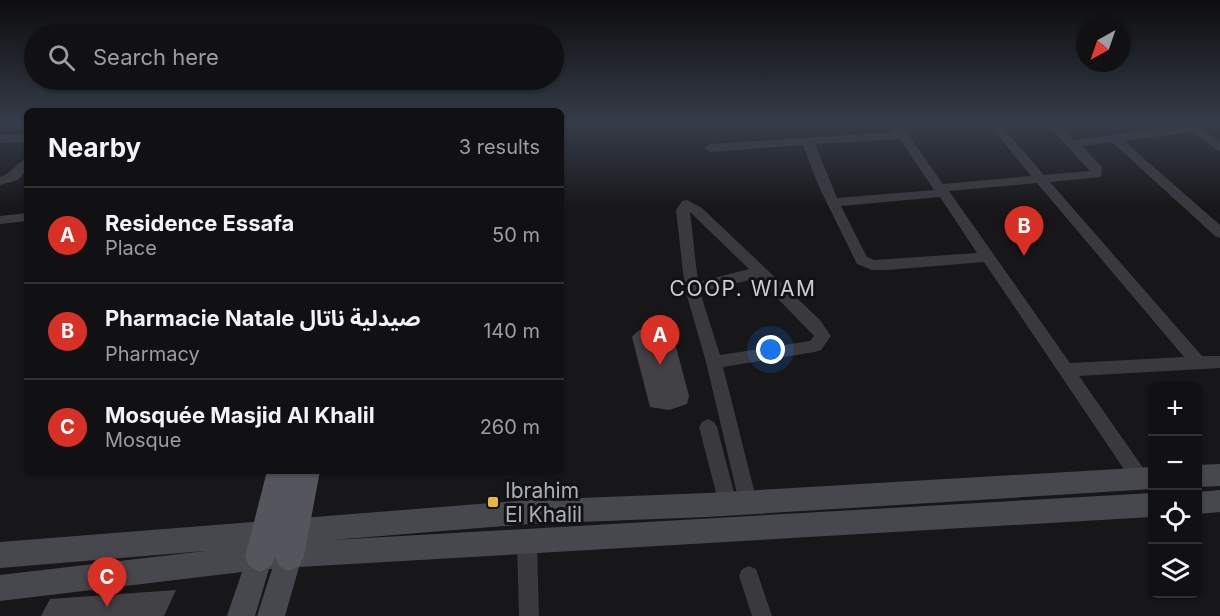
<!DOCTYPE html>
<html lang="en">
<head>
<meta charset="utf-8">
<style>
	body { margin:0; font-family:Inter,"Noto Sans Arabic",sans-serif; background:#1a1a1c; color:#f1f3f6 }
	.controls { position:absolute; right:18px; bottom:18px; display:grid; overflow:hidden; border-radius:9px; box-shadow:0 2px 4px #0004 }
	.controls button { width:54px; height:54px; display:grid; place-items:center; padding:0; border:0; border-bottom:2px solid #303133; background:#111113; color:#f1f3f6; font:30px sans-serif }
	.compass { position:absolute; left:1076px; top:18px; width:54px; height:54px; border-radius:50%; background:#111113; box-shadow:0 2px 4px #0004; rotate:220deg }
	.you { position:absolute; left:771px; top:350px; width:21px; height:21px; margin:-15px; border:4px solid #fff; border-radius:50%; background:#1a73e8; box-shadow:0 0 0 9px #1a73e833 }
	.badge { display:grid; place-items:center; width:39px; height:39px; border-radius:50%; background:#d93025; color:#fff; font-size:20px; font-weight:700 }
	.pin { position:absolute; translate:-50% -50px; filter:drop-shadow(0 2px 3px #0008) }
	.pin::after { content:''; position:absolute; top:32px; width:21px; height:18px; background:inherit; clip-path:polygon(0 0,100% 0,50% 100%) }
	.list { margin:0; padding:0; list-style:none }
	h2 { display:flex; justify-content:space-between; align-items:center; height:78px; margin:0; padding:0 24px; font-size:26px }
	h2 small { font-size:20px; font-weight:400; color:#9c9da0 }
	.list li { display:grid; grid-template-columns:39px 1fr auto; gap:18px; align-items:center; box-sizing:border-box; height:96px; padding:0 24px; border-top:2px solid #303133 }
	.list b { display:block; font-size:22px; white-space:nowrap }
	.list p { margin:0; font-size:20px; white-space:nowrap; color:#9c9da0 }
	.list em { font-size:20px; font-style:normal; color:#9c9da0 }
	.icon { flex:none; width:33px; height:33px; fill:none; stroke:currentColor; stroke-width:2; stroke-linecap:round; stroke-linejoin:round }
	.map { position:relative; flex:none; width:1220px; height:616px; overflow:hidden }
	.search { position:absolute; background:#111113; box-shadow:0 2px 4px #0004; left:24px; top:24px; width:540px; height:66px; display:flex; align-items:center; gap:15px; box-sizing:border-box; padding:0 21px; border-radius:33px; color:#9c9da0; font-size:22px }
	.panel { position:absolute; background:#111113; box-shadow:0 2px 4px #0004; left:24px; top:108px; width:540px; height:366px; border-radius:9px }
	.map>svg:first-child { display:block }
	.building { fill:#424246 }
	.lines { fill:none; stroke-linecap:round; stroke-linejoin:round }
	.minor { fill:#39393e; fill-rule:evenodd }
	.secondary { fill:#47484e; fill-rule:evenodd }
	.primary { fill:#55565d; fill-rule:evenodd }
	.poi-dot { fill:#e9b740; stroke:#121214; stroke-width:2 }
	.labels { text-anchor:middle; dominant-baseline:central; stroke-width:6; stroke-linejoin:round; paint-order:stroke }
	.quarter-label { font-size:21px; letter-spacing:1.5px; fill:#cbcdd5; stroke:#121214 }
	.near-poi-label { font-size:21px; fill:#aaaeb8; stroke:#121214; text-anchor:start }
</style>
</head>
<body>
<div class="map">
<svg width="1220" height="616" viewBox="0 0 1220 616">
	<rect width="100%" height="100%" fill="#171719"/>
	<g class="building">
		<path d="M649 326 671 328 689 396 687 404 669 410 650 407 632 337 638 331Z"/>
		<path d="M176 590 164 616H41L50 599Z"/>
	</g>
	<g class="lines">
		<g class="minor">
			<path d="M889 123H900L943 184 1031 176 988 123H999L1044 175 1090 171 1046 123H1057L1075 140 1195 123 1220 142V152L1192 132 1124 141 1220 225V238L1215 236 1112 142 1082 146 1102 167 1101 177 1050 182 1202 356H1220V368L1079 376 1146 472 1149 478 1146 484 1140 486 1134 484 984 262 887 270H872L857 264 819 187 803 145 710 152 704 148 710 144 895 132ZM900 139 934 190 837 198 815 144ZM1037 183 1184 357 1070 363 949 191ZM940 197 977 253 874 260 867 257 841 206Z"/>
			<path d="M27 134V142L0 143V135Z"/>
			<path d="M27 159V170L18 180 0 185V177C13 173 16 162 27 159Z"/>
			<path d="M687 200 702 208 820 320 831 336 821 350 815 352 723 367 757 502 755 508 748 511 741 508 739 502 706 362 685 289 676 210 682 201ZM690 212 692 214 749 269 698 282ZM758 278 814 336 810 341 720 355 700 292Z"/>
			<path d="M27 213V221L0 224V216Z"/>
			<path d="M708 419 714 422 717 427 737 504 735 510 728 513 721 510 719 504 699 427 702 422Z"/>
			<path d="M527 533 534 536 537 543 539 616H519L517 543 520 536Z"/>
			<path d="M749 566 756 569 772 616H752L739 576 742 569Z"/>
		</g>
		<g class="secondary">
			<path d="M1220 464V486L1198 487V465Z"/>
			<path d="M1152 467V489L707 517 529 524 332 540 1152 493V517L299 567 285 616H257L272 569H269L255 616H227L242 572 0 601V575L205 551 0 568V542L529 500 707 493Z"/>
			<path d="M1220 490V512L1198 514V492Z"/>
		</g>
		<path class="primary" d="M267 471H320L304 556 299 566 289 571 279 566 275 557 270 567 260 572 250 567 245 557Z"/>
	</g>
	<linearGradient id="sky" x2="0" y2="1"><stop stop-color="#0d0d0e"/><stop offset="0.59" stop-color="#363c49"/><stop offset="1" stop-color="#363c49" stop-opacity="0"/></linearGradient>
	<rect width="1220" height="209" fill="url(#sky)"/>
	<rect class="poi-dot" x="487" y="496" width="12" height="12" rx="3"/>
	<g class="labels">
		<g class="quarter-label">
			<text x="743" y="288">COOP. WIAM</text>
		</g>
		<g class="near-poi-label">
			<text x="505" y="490">Ibrahim<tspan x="505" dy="24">El Khalil</tspan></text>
		</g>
	</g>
</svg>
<div class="controls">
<button>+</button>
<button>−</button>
<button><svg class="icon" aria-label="locate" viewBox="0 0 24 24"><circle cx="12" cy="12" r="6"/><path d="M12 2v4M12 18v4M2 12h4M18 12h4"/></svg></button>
<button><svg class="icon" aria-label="layers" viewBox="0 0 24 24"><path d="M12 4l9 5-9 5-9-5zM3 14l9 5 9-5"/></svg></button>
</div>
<svg class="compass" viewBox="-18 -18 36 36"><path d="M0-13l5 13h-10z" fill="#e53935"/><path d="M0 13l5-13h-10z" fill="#9c9da0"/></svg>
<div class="you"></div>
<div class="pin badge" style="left:660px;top:365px">A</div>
<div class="pin badge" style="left:1024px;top:256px">B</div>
<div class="pin badge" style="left:107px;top:607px">C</div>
<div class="search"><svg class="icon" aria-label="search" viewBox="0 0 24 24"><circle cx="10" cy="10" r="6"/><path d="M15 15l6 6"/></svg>Search here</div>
<section class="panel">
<h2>Nearby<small>3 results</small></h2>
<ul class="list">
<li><span class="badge">A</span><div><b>Residence Essafa</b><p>Place</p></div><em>50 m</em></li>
<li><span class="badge">B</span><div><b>Pharmacie Natale صيدلية ناتال</b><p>Pharmacy</p></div><em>140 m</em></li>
<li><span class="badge">C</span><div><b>Mosquée Masjid Al Khalil</b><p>Mosque</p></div><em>260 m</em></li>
</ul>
</section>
</div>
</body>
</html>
